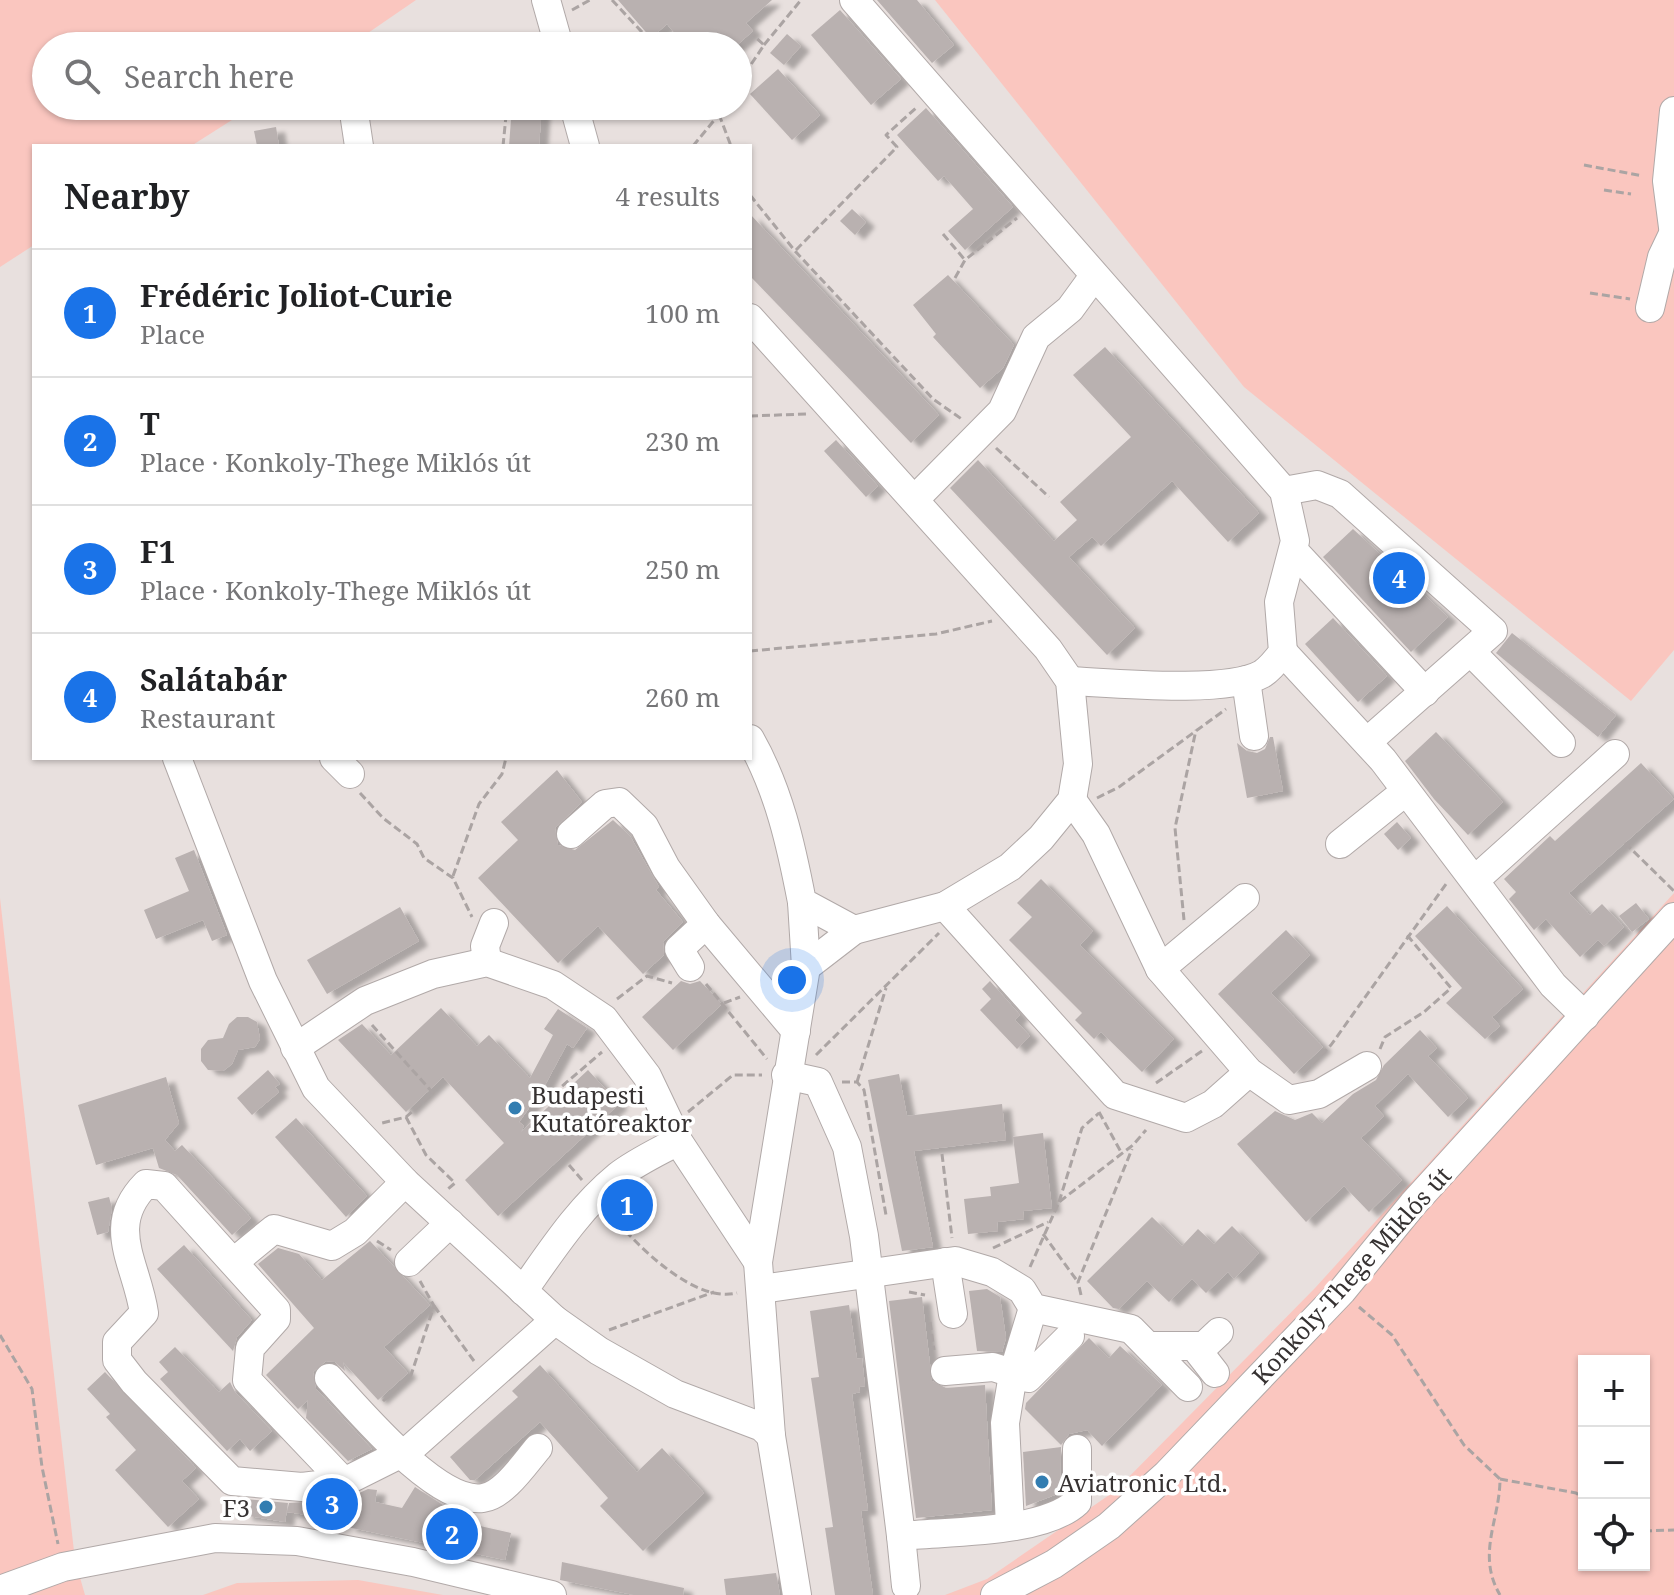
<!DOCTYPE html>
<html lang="en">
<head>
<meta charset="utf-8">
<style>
	body { margin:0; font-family:"Noto Serif",serif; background:#f6f6f6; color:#202124 }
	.controls { position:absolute; right:24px; bottom:24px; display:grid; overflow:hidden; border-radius:0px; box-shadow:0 2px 6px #0004 }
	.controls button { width:72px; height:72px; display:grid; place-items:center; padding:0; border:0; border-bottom:2px solid #e0e0e0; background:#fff; color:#202124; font:40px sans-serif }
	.you { position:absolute; left:792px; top:980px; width:28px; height:28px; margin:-20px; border:6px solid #fff; border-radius:50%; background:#1a73e8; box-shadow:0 0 0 12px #1a73e833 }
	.badge { display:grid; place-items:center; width:52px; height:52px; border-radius:50%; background:#1a73e8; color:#fff; font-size:26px; font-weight:700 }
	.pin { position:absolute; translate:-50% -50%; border:4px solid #fff; box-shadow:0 2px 8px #0006 }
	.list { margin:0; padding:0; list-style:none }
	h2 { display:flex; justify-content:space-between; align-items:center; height:104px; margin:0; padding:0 32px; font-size:34px }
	h2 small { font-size:26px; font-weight:400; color:#757577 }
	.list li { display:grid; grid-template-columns:52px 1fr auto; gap:24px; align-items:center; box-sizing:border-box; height:128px; padding:0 32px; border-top:2px solid #e0e0e0 }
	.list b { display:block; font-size:30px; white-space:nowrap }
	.list p { margin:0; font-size:26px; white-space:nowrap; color:#757577 }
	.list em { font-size:26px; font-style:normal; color:#757577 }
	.icon { flex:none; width:44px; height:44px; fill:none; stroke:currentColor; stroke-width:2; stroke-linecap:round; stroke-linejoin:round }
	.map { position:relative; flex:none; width:1674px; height:1595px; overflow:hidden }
	.search { position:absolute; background:#fff; box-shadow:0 2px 6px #0004; left:32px; top:32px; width:720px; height:88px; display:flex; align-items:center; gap:20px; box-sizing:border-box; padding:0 28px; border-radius:44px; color:#757577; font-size:30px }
	.panel { position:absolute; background:#fff; box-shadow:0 2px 6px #0004; left:32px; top:144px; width:720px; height:616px; border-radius:0px }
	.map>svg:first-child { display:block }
	.green { fill:#fac6bf; fill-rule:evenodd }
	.building { fill:#b9b1b0; filter:url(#shadow) }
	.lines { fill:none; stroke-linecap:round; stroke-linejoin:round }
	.minor-casing { stroke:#b1a9a8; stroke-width:30 }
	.path { stroke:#aba4a3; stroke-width:3; stroke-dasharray:8 4; stroke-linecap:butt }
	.minor { stroke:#fff; stroke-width:28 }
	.poi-dot { fill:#327db1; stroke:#fff; stroke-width:3 }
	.labels { text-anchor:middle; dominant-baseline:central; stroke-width:7; stroke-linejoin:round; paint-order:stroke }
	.poi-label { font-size:24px; fill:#363232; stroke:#fff; text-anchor:start }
	.street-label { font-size:24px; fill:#363232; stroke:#fff }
</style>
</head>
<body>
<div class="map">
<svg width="1674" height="1595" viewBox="0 0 1674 1595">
	<defs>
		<filter id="shadow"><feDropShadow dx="9" dy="5" stdDeviation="2" flood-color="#0004"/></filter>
	</defs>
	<rect width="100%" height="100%" fill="#e8e0de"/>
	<g class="green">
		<path d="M0 0H416L349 46H46V106H254L191 146H34V245L0 267Z"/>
		<path d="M935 0H1674V650L1631 701 1244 387Z"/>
		<path d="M1674 893V1595H945L987 1579 1115 1491 1315 1288ZM1584 1361H1644V1565H1584Z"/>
		<path d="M0 898 75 1560 85 1595H0Z"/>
		<path d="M358 1580 443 1595H203L237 1583Z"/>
	</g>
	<g class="building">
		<path d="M618 0H772L746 23 753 31 736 46H685L667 24 651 38Z"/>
		<path d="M877 0H917L954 45 932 63Z"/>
		<path d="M840 10 901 79 871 105 811 35Z"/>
		<path d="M787 34 801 46 784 65 770 53Z"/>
		<path d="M778 69 820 115 792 140 750 94Z"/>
		<path d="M512 106H542L539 146H509Z"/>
		<path d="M926 108 1013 207 965 250 948 231 973 209 944 176 938 181 897 135Z"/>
		<path d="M276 127 279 146H257L254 131Z"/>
		<path d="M852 209 866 222 855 235 840 221Z"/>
		<path d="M750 214 939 415 911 443 750 276Z"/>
		<path d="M948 275 1014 345 1003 368 980 388 933 337 936 334 913 305Z"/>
		<path d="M1105 347 1259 513 1228 542 1172 481 1101 546 1092 537 1069 557 1135 628 1107 655 950 488 978 460 1054 541 1077 520 1060 502 1131 437 1073 375Z"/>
		<path d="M836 440 878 486 866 497 824 451Z"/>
		<path d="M1353 529 1448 617 1411 652 1323 557Z"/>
		<path d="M1333 618 1387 676 1358 702 1305 644Z"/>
		<path d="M1512 633 1616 715 1598 737 1496 653Z"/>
		<path d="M1436 732 1503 802 1468 835 1434 799 1405 761Z"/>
		<path d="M1270 737H1273L1283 791 1247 798 1237 743 1247 751 1257 753 1265 749Z"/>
		<path d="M1641 763 1674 799 1569 893 1590 915 1602 904 1624 927 1604 946 1598 940 1580 957 1546 919 1534 930 1509 899 1516 892 1504 879 1550 836 1555 841Z"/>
		<path d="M557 770 582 802 555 828 558 845 575 850 613 820 630 836 659 887 656 890 683 922 663 942 664 955 643 974 598 926 558 963 478 878 518 840 501 822Z"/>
		<path d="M1397 822 1411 838 1398 850 1384 834Z"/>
		<path d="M194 850 227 935 212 941 203 920 156 939 144 910 189 891 175 858Z"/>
		<path d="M1041 879 1093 931 1080 945 1174 1039 1142 1072 1101 1032 1094 1039 1075 1020 1082 1013 1009 940 1032 917 1017 903Z"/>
		<path d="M1636 903 1649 919 1632 932 1619 916Z"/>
		<path d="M1447 906 1523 989 1492 1017 1500 1026 1485 1039 1446 1003 1462 988 1415 936Z"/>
		<path d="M400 907 419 941 327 994 307 960Z"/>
		<path d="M1286 930 1310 955 1271 993 1323 1047 1294 1074 1218 994Z"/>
		<path d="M681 981 690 984 700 981 722 1004 673 1050 642 1017Z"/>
		<path d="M990 981 1020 1015 1015 1020 1030 1036 1017 1049 980 1010 991 999 982 989Z"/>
		<path d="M441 1008 477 1046 489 1035 530 1078 553 1035 544 1029 558 1009 587 1028 573 1048 567 1044 544 1087 519 1122 524 1126 521 1132 588 1070 619 1104 498 1216 465 1180 504 1143 443 1077 406 1112 338 1040 362 1024 391 1055Z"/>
		<path d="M237 1017H248L257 1022 260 1039 255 1047 238 1050 232 1064 223 1071 208 1070 201 1061V1049L208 1040 223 1038 229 1024Z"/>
		<path d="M1420 1030 1437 1048 1428 1056 1468 1098 1448 1117 1408 1074 1375 1106 1384 1116 1361 1138 1402 1180 1369 1212 1344 1186 1306 1222 1237 1144 1275 1111 1295 1120 1312 1113 1322 1123 1353 1094 1376 1080 1384 1065Z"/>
		<path d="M268 1070 280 1084 275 1087 279 1092 252 1115 237 1098Z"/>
		<path d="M899 1074 907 1116 1002 1104 1006 1140 914 1151 933 1247 902 1251 868 1080Z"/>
		<path d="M166 1077 179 1123 165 1140 175 1151 182 1145 251 1218 232 1235 177 1175 159 1168 153 1148 96 1165 78 1105Z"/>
		<path d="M296 1118 367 1196 346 1217 275 1137Z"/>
		<path d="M1043 1133 1052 1208 1023 1211 1024 1219 997 1222 998 1231 968 1234 964 1199 991 1196 990 1187 1019 1183 1013 1137Z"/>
		<path d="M109 1197 112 1208 108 1232 97 1235 88 1202Z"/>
		<path d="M1152 1217 1182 1246 1198 1229 1214 1244 1232 1226 1259 1253 1234 1279 1228 1272 1206 1293 1192 1279 1169 1302 1147 1281 1119 1309 1113 1308 1087 1281Z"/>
		<path d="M370 1241 430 1305 384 1347 408 1373 378 1400 343 1362 345 1371 335 1362 326 1361 313 1372 316 1389 372 1449 348 1461 306 1418 308 1400 298 1409 266 1375 314 1328 258 1264 278 1248 299 1254 322 1280Z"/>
		<path d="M184 1245 252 1320 237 1337 233 1351 157 1269Z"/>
		<path d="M987 1289 1000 1297 1006 1338 1002 1352 977 1351 969 1291Z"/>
		<path d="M922 1297 932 1381 946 1388 985 1385 992 1510 916 1518 889 1301Z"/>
		<path d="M849 1305 857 1359 862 1358 865 1386 859 1387 860 1392 852 1394 868 1510 861 1511 873 1595H835L825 1528 833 1527 811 1378 819 1377 810 1311Z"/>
		<path d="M1089 1338 1109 1358 1120 1346 1162 1385 1102 1446 1087 1430 1069 1434 1061 1445 1025 1409 1026 1403Z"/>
		<path d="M175 1347 219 1392 230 1382 235 1392 272 1431 250 1451 240 1439 227 1451 160 1379 168 1372 159 1362Z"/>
		<path d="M540 1365 637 1472 662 1448 704 1493 643 1551 600 1506 608 1498 540 1422 475 1480H470L450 1457 518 1397 512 1391Z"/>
		<path d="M105 1372 196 1468 182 1481 199 1499 168 1527 115 1470 136 1450 106 1417 110 1414 87 1389Z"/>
		<path d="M1061 1447 1060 1493 1026 1506 1023 1452Z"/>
		<path d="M415 1487 446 1507 440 1517 511 1533 505 1560 347 1527 349 1516 320 1512V1517L287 1512 289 1503 346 1499 368 1489 377 1490 375 1502 402 1508Z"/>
		<path d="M246 1499 288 1503 285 1522 243 1515Z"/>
		<path d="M562 1562 684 1588 683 1595H634L560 1580Z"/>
		<path d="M776 1573 780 1595H726L724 1579Z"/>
	</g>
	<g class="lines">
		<g class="minor-casing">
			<g id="minor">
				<path d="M546 0 559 46"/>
				<path d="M854 0 1284 491 1295 541 1279 602 1283 652C1277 660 1270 669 1262 674 1226 694 1113 683 1070 681"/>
				<path d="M353 106 359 146"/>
				<path d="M574 106 585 146"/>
				<path d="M1674 111 1667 181 1674 235"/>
				<path d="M1650 308 1662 257 1673 234"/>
				<path d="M750 318 1048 649 1070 681 1078 764 1072 800 1041 838 1010 867 945 906 854 930 806 967"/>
				<path d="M1284 491 1317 485 1340 494 1493 631 1367 742"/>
				<path d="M915 499 1002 411 1036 337 1070 309 1094 276"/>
				<path d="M1294 551 1425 692"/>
				<path d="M1283 652 1383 760 1553 985 1585 1016"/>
				<path d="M1471 652 1561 743"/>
				<path d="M1246 680 1254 736"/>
				<path d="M750 739C779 790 791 845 802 902L854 930"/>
				<path d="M177 758 263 981 316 1088 405 1182 555 1320 599 1351 675 1394 762 1427 771 1436"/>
				<path d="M334 758 350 774"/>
				<path d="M1072 800 1096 834 1160 969 1249 1072 1289 1100 1319 1094 1367 1066"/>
				<path d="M571 834 605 804 619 802 644 826 666 868 706 924 796 1031"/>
				<path d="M1340 844 1406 791"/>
				<path d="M1475 880 1615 754"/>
				<path d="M945 906 1115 1095 1186 1118 1213 1104 1249 1072"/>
				<path d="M487 962 485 946 494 923"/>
				<path d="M690 967 679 949 706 924"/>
				<path d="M1160 969 1245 898"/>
				<path d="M295 1048 365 1001 433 974 487 962 553 985 604 1019 647 1076 678 1141 758 1262"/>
				<path d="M786 1075 818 1082 847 1147 864 1236 901 1536C948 1531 1043 1534 1077 1502V1449"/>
				<path d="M235 1261 274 1229 332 1246 355 1232 405 1182"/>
				<path d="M409 1262 450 1223"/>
				<path d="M945 1262 953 1314"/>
				<path d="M762 1289 955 1261 992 1272 1022 1290 1033 1308 1131 1329 1188 1387"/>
				<path d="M523 1291C552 1250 579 1208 618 1176 636 1162 658 1152 678 1141"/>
				<path d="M1149 1346H1204L1219 1332"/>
				<path d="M1194 1346 1215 1373"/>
				<path d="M945 1371 993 1367 1028 1378 1070 1336"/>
				<path d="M329 1378C358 1409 437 1505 483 1498 504 1495 525 1463 538 1448"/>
				<path d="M344 1482 247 1380 250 1348 276 1319V1310L164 1186 146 1184C104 1226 137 1264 144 1313L117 1342V1360L134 1382 232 1481 302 1487 344 1482 410 1449 555 1320"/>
				<path d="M1010 1525 1005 1423 1013 1374 1033 1308"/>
				<path d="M901 1536 906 1586"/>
				<path d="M0 1590 63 1567 215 1538 297 1541 413 1562 552 1595"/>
				<path d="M797 1595 771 1436 758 1262 806 967 802 902"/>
				<path d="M995 1595 1054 1564 1109 1526 1166 1475 1342 1291 1413 1204 1674 917"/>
			</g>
		</g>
		<g class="path">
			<path d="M612 0 655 46"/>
			<path d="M572 10 590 0"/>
			<path d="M764 45 801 0"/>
			<path d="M738 84 764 45 753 35"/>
			<path d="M710 106 720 117 731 146"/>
			<path d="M503 146 507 106"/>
			<path d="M693 146 726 106"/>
			<path d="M1584 165 1643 176"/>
			<path d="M1604 190 1631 194"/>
			<path d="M750 195 795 251 933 399 963 420"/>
			<path d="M943 234 965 260"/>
			<path d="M796 250 897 147 886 135 916 108"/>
			<path d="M955 278 965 260 1017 218"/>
			<path d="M1590 293 1630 299"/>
			<path d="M750 416 806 414"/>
			<path d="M996 448 1049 497"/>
			<path d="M750 651 936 634 992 621"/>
			<path d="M360 793 383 818 417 844 424 858 453 878 472 917"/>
			<path d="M1097 798 1119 787 1226 709"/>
			<path d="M1625 843 1674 891"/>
			<path d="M453 876 479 804 502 774 506 758"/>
			<path d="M1184 920 1175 828 1196 730"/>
			<path d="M706 984 767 1059"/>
			<path d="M617 999 647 976 672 983"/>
			<path d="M724 1003 740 997"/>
			<path d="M372 1025 433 1093 406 1117 382 1123"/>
			<path d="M1380 1049 1385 1037 1424 1012 1451 988 1407 935"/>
			<path d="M816 1055 939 933"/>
			<path d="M1304 1072 1331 1045 1446 884"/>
			<path d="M842 1082H857L864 1090 886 1215"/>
			<path d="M857 1082 886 988"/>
			<path d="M1156 1083 1202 1051"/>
			<path d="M553 1094 602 1052"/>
			<path d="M688 1112 733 1075H762"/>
			<path d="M1099 1112 1122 1154"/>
			<path d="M406 1117 426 1155 455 1183 448 1189"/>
			<path d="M942 1154 952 1238"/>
			<path d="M569 1165 582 1180"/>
			<path d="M1059 1202 1082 1128 1099 1113"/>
			<path d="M610 1213C635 1244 694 1304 737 1293"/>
			<path d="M1043 1234 1078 1282"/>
			<path d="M377 1241 391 1250"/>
			<path d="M993 1248 1048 1222"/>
			<path d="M1030 1267 1059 1202 1133 1145 1146 1130"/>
			<path d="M909 1292 925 1295"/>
			<path d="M1081 1295 1078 1282 1132 1149"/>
			<path d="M434 1306 474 1361"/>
			<path d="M1359 1307 1392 1335 1464 1445 1500 1479C1500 1520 1476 1554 1500 1595"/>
			<path d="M930 1322 934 1350"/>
			<path d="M609 1330 714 1292"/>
			<path d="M0 1335 32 1389 42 1467 58 1544"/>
			<path d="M383 1401 411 1375 434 1306 420 1281"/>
			<path d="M1500 1479 1576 1493 1584 1499"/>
			<path d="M1644 1531 1674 1530"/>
		</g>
		<use href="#minor" class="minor"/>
	</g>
	<g class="poi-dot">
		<circle cx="515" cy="1108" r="8"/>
		<circle cx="1042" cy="1482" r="8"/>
		<circle cx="266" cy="1507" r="8"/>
	</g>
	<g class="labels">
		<g class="poi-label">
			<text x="531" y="1094">Budapesti<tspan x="531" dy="28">Kutatóreaktor</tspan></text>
			<text x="1058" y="1482">Aviatronic Ltd.</text>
			<text x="250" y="1507" text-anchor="end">F3</text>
		</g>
		<g class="street-label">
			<text transform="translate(1351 1275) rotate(-48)">Konkoly-Thege Miklós út</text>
		</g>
	</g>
</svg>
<div class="controls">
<button>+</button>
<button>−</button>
<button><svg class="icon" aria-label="locate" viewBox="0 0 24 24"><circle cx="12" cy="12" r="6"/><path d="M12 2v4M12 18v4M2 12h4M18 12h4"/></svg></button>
</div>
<div class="you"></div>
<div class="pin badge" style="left:627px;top:1205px">1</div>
<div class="pin badge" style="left:452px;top:1534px">2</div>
<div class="pin badge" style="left:332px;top:1504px">3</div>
<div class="pin badge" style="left:1399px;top:578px">4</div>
<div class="search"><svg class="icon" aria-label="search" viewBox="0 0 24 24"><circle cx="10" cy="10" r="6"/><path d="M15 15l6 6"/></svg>Search here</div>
<section class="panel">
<h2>Nearby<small>4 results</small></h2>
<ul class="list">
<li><span class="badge">1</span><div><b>Frédéric Joliot-Curie</b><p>Place</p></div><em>100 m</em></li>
<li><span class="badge">2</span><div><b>T</b><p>Place · Konkoly-Thege Miklós út</p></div><em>230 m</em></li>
<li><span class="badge">3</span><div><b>F1</b><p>Place · Konkoly-Thege Miklós út</p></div><em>250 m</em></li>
<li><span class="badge">4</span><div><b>Salátabár</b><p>Restaurant</p></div><em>260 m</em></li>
</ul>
</section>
</div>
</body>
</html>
